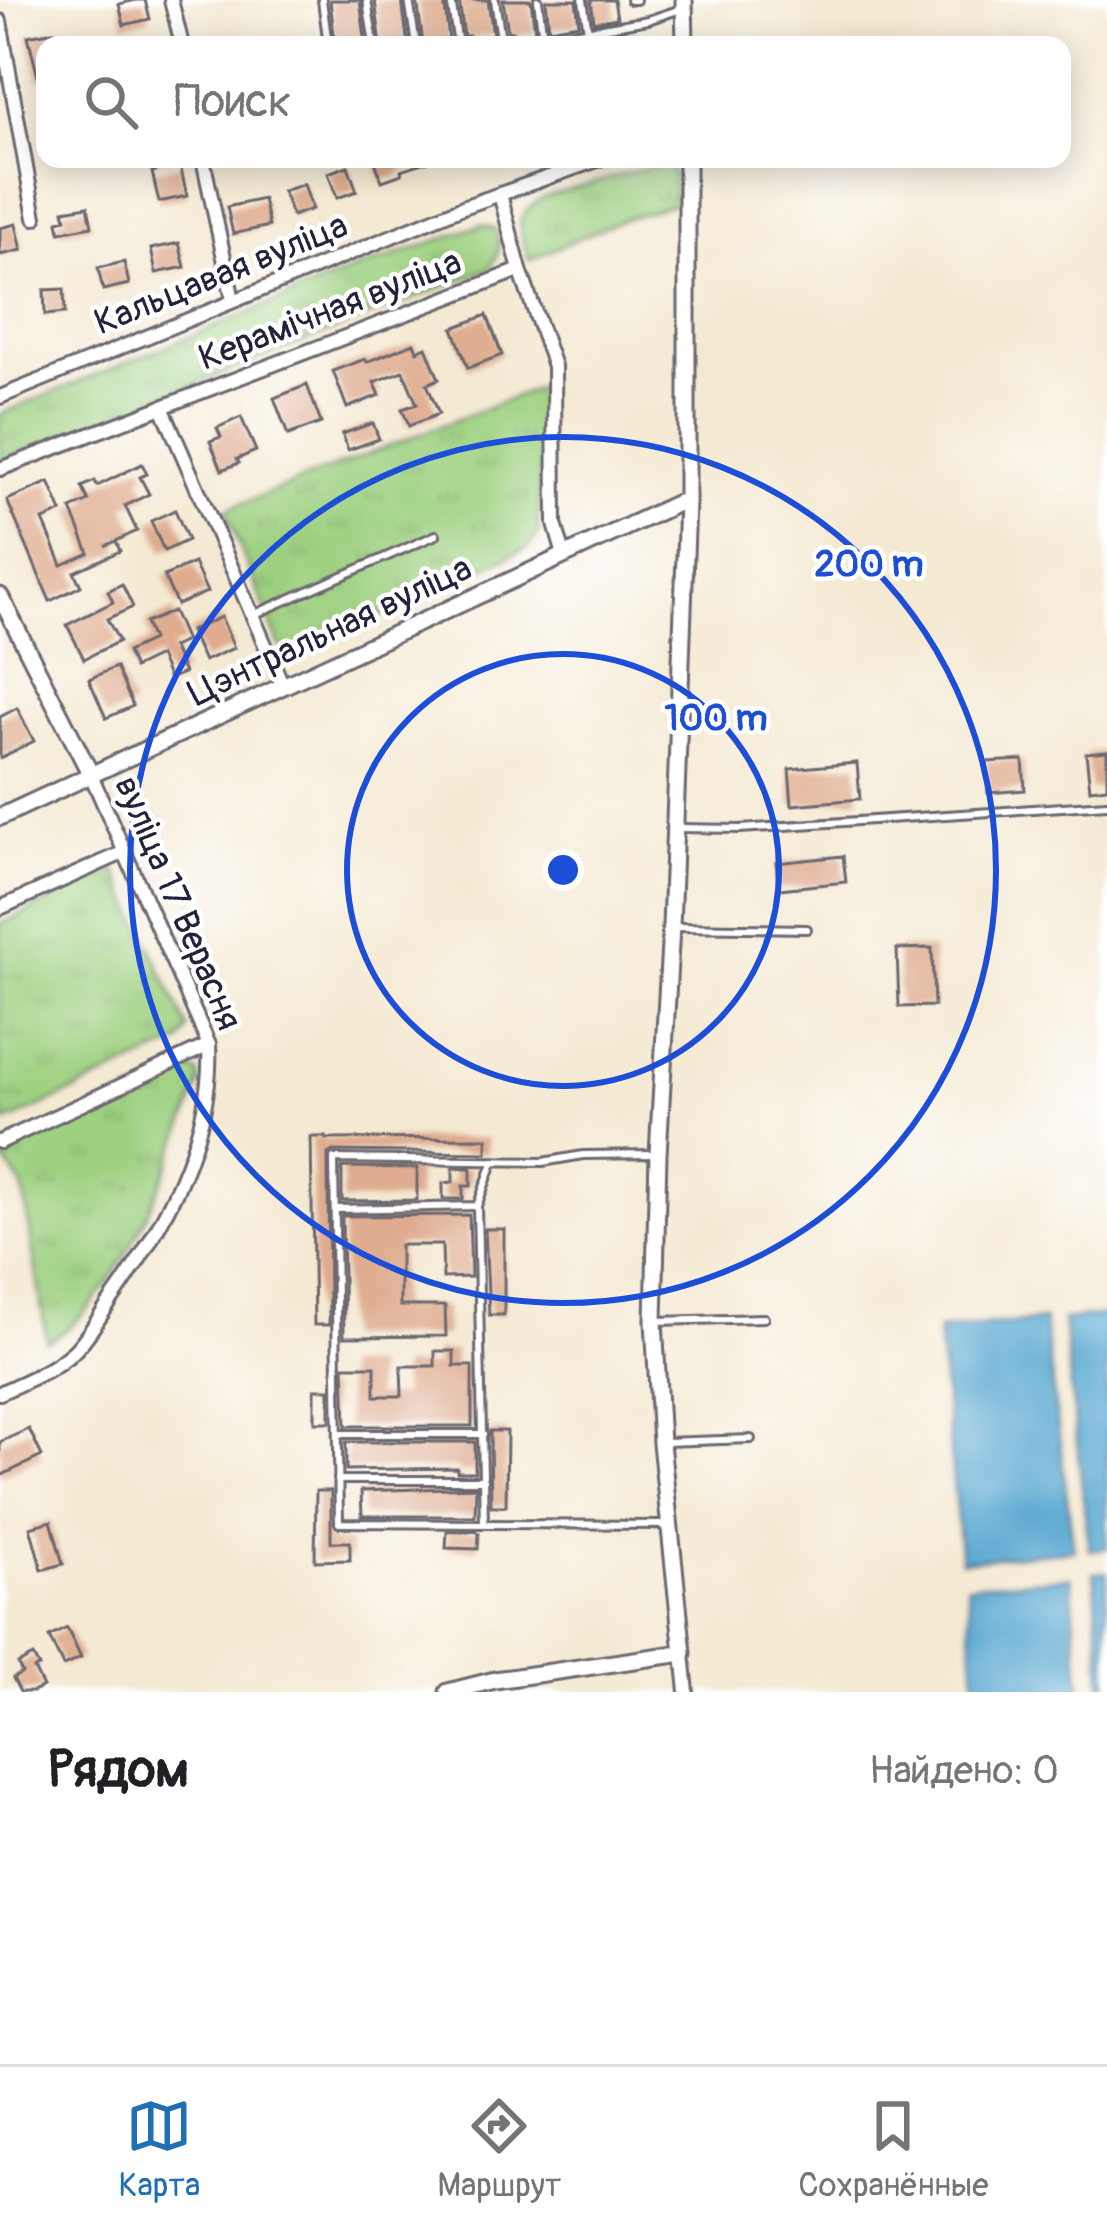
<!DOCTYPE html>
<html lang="ru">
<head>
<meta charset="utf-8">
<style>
	body { margin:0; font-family:Pangolin,sans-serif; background:#f2f2f2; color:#202124 }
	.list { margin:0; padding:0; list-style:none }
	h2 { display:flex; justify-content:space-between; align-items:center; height:156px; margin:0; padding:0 48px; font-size:51px }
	h2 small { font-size:39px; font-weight:400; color:#757577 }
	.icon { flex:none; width:66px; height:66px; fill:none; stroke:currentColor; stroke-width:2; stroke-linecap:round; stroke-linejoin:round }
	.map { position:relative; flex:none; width:1107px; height:1692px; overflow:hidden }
	.search { position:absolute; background:#fff; box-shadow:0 6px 30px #0003; left:36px; right:36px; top:36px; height:132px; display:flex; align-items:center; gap:30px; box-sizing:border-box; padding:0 42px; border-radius:24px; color:#757577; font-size:45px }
	.sheet { height:372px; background:#fff }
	nav { display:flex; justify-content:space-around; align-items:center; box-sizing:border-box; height:168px; border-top:3px solid #e0e0e0; background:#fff; font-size:33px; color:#757577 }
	nav a { display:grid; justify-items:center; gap:6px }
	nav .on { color:#1f6fb2 }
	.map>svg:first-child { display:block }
	.grass { fill:url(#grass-tufts); stroke:#60795e; stroke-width:3 }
	.water { fill:#54a6cf; stroke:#3b6485; stroke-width:3 }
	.building { fill:#dfac8f }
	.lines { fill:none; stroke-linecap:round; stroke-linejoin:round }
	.service-casing { stroke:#6c6870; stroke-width:12 }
	.minor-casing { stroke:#6c6870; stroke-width:18 }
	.tertiary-casing { stroke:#6c6870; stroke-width:21 }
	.service { stroke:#fff; stroke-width:6 }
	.minor { stroke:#fff; stroke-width:12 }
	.tertiary { stroke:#fff; stroke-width:15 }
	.ring { fill:none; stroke:#1d4ed8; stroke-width:6 }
	.labels { text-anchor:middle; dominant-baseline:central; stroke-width:9; stroke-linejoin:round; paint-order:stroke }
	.street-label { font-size:36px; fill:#22223b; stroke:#fff }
	.centre { fill:#1d4ed8; stroke:#fff; stroke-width:6 }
	.ring-label { font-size:36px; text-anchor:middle; font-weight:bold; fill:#1d4ed8; stroke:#fff; stroke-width:9; stroke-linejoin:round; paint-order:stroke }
</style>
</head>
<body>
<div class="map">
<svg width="1107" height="1692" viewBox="0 0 1107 1692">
	<defs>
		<pattern id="grass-tufts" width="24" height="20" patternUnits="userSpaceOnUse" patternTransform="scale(3)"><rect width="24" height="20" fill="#9ed080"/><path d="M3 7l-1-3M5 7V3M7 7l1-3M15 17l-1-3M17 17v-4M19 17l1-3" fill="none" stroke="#88b270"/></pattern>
	</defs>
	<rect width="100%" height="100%" fill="#fff"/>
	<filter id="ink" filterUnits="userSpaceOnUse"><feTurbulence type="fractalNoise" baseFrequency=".00833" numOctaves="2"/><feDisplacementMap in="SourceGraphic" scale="24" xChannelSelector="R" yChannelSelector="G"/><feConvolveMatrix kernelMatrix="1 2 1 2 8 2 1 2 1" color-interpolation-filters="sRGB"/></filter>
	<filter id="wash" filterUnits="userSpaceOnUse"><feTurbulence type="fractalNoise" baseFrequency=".004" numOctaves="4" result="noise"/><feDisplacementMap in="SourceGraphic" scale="48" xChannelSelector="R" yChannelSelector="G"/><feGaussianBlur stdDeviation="2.7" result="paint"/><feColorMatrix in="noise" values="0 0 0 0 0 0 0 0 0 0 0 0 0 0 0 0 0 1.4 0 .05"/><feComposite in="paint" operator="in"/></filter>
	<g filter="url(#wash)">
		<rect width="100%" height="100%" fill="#f4e9d2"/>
		<g class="grass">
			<path d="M664 163 673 171 676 203 618 221 529 260C520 229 511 218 542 198Z"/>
			<path d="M481 225 494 228C503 245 500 254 489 269L0 461V414L354 270Z"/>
			<path d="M543 386 538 534 529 547 298 654 286 652 279 644 225 510Z"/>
			<path d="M116 871 188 1029 181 1042 7 1122 0 1106V924Z"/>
			<path d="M188 1068 198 1073 200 1083C172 1159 122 1303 47 1342L23 1187 1 1155Z"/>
		</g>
		<g class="water">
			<path d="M1107 1315V1548L1089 1550 1063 1320Z"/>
			<path d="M1044 1320 1074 1550 961 1561 938 1330Z"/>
			<path d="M1107 1572V1692H1103L1094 1573Z"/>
			<path d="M1071 1577 1081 1692H976L967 1585Z"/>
		</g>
		<g id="blocks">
			<g class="building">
				<path d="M136 0H145L150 19 124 25 119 4Z"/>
				<path d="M330 0H360L366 45H335Z"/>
				<path d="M375 0H402L408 45H381Z"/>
				<path d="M417 0H444L449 39 423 43Z"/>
				<path d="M459 0H488L493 35 469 39V36H464Z"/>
				<path d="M503 0H531L535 32 513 36V31L508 32Z"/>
				<path d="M546 0H576L579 24 549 29Z"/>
				<path d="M591 0H614L617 18 594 22Z"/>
				<path d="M54 31 56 45H45V80L39 81 28 36Z"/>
				<path d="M619 33 620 35 636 33 638 45H548Z"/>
				<path d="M374 159H429V161L401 170 402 174 382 181Z"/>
				<path d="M180 165 187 196 159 202 152 172Z"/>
				<path d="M348 166 357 191 337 198 328 173Z"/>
				<path d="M304 184 312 209 292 216 283 191Z"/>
				<path d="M263 199 269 226 233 234 227 207Z"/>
				<path d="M88 206 92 226 60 232 58 221 66 219 64 210Z"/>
				<path d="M16 224 22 250 0 255V228Z"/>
				<path d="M179 243 185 267 156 273 151 249Z"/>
				<path d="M124 262 129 284 103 290 98 268Z"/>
				<path d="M64 289 65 313 45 315 44 290Z"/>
				<path d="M487 315 502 355 468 368 453 328Z"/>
				<path d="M414 343 417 351 426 347 439 379 427 384 439 414 409 426 402 409 417 404 403 371 374 382 380 395 347 408 333 371 365 359 367 362Z"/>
				<path d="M307 385 321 423 288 435 274 398Z"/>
				<path d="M241 417 256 451 237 459 239 463 222 470 210 441 221 437 217 428Z"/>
				<path d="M373 423 379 439 348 450 342 434Z"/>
				<path d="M142 464 147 474 140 477 149 494 125 506 137 531 105 546 116 541 120 551 74 572 81 586 50 601 7 500 49 482 62 512 43 520 62 565 89 553 71 509 89 501 82 487 95 481 97 486Z"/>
				<path d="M175 510 188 540 164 551 151 521Z"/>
				<path d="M194 563 207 592 177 605 164 576Z"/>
				<path d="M122 584 133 607 107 619 119 641 84 659 67 625 113 602 108 591Z"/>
				<path d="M173 611 186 641 172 647 184 673 169 679 159 656 134 668 127 652 152 640 145 623Z"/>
				<path d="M221 617 234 648 204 661 190 631Z"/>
				<path d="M116 667 133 706 106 718 89 679Z"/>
				<path d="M17 708 34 741 0 758V717Z"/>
				<path d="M1107 751V787L1090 789 1086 753Z"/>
				<path d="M1023 760 1025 790 988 793 986 762Z"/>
				<path d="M857 763 860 799 792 805 789 769Z"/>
				<path d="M843 856 846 882 779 889 776 863Z"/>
				<path d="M932 948 934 1006 899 1007 897 949Z"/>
				<path d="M311 1137H326V1139L487 1138V1153L334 1151 328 1154 329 1325H314Z"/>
				<path d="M342 1167 417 1168V1200L342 1201Z"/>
				<path d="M453 1168H471V1186H463V1199H443V1183L453 1182Z"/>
				<path d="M469 1215 471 1277 443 1278 442 1245H400V1306H445L446 1336 344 1337 342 1216Z"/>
				<path d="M485 1229H504V1315H489Z"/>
				<path d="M435 1351H454V1366H472V1426H346L344 1366H375V1396H402L401 1366H435Z"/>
				<rect x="315" y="1389" width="15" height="33"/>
				<path d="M29 1429 42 1456 0 1476V1442Z"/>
				<path d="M490 1431H507L506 1506H491Z"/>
				<path d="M346 1442H475V1472H457V1468L346 1470Z"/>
				<path d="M476 1487 475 1516H362L361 1491Z"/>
				<path d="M316 1491H331V1542H350V1560L315 1561Z"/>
				<path d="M51 1521 63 1564 42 1570 30 1527Z"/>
				<path d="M447 1531H476L479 1533 478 1549 446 1548Z"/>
				<path d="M67 1628 81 1658 63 1666 49 1637Z"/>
				<path d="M33 1656 39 1667 34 1669 43 1687 33 1692H20L13 1678 22 1673 18 1664Z"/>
			</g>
		</g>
	</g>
	<g filter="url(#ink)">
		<use href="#blocks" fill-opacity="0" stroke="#6c6870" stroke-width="3"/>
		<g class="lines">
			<g class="service-casing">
				<g id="service">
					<path d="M322 0 328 45"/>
					<path d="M367 0 374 45"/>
					<path d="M409 0 416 45"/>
					<path d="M451 0 458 45"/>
					<path d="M495 0 502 45"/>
					<path d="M538 0 543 38"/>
					<path d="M583 0 588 31"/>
					<path d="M630 0H636"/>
					<path d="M504 45 648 20 681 9"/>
					<path d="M255 614 436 535"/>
					<path d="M679 828 740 829 1107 804"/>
					<path d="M675 927 807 929"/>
					<path d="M654 1154 583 1155 543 1162 334 1159 339 1523 666 1525"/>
					<path d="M477 1206 484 1524"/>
					<path d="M335 1209 477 1206 493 1163"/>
					<path d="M657 1321 764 1318"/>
					<path d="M338 1434H483"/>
					<path d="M664 1442 751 1439"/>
					<path d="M338 1480H484"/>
				</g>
			</g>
			<g class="minor-casing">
				<g id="minor">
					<path d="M171 0 182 45"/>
					<path d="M0 21 35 218"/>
					<path d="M203 159 233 300"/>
					<path d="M500 194 520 270 554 366 555 524 564 555"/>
					<path d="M0 397 463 207 600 159"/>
					<path d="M162 407 283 686"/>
					<path d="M0 469 520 270"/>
					<path d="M0 908 125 852"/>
					<path d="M0 1142 209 1045"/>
					<path d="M0 1393C25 1381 52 1371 73 1352 86 1340 96 1322 106 1308 160 1234 214 1139 209 1045L91 775"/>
					<path d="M683 1653 687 1692"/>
				</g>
			</g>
			<g class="tertiary-casing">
				<g id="tertiary">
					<path d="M684 0 685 45"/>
					<path d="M0 596 91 775"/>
					<path d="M0 817 678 503H687"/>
					<path d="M448 1692 495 1680 683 1653 661 1443 654 1321 658 1154 671 927 687 503V159"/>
				</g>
			</g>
			<use href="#service" class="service"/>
			<use href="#minor" class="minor"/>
			<use href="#tertiary" class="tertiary"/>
		</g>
	</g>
	<g class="ring">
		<circle cx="563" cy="870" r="216"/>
		<circle cx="563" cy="870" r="433"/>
	</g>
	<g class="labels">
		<g class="street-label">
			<text transform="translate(221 274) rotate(-22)">Кальцавая вуліца</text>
			<text transform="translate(330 310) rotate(-21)">Керамічная вуліца</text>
			<text transform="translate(330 631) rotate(-25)">Цэнтральная вуліца</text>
			<text transform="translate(178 903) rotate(67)">вуліца 17 Верасня</text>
		</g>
	</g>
	<circle cx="563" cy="870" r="18" class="centre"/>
	<g class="ring-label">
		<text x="869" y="576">200 m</text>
		<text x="716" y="730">100 m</text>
	</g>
</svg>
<div class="search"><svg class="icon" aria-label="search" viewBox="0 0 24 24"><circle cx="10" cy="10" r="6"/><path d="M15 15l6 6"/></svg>Поиск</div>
</div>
<section class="sheet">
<h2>Рядом<small>Найдено: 0</small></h2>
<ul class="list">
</ul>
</section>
<nav>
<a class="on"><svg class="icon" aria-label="map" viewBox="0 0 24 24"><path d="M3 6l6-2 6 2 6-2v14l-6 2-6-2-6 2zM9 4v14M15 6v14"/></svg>Карта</a>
<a><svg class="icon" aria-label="directions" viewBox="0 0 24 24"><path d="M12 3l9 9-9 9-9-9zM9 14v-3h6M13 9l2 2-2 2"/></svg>Маршрут</a>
<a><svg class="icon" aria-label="saved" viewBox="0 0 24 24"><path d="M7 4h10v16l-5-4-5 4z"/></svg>Сохранённые</a>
</nav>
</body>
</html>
